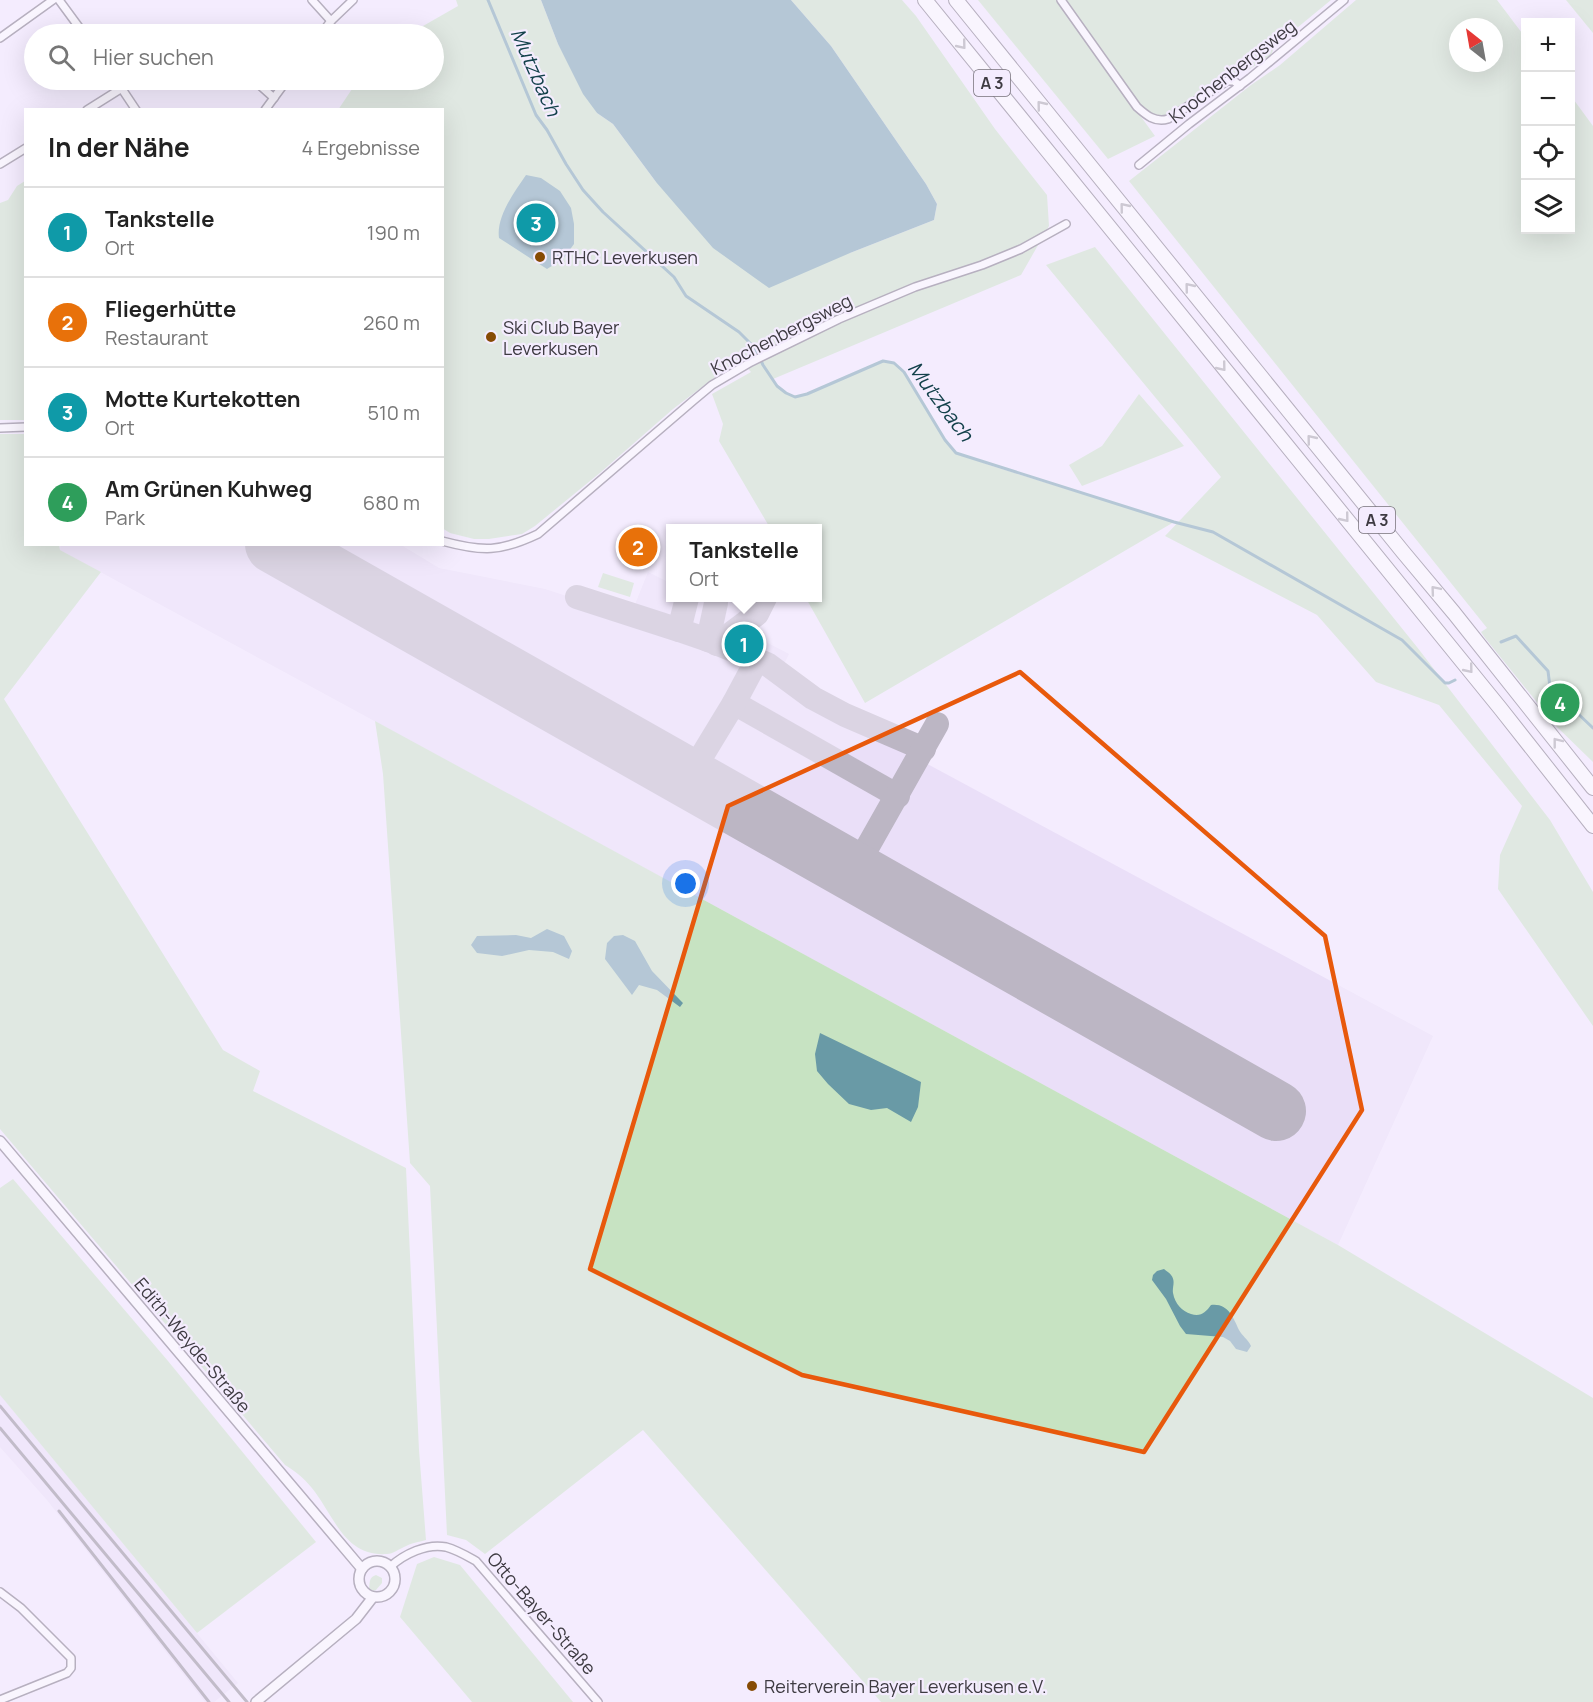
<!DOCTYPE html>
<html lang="de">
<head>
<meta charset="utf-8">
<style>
	body { margin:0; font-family:Manrope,sans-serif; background:#f6f6f6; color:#222 }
	.controls { position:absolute; right:18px; top:18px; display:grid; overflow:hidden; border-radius:0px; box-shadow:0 6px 24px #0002 }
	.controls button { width:54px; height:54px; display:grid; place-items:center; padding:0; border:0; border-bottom:2px solid #e0e0e0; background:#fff; color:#222; font:30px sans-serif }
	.compass { position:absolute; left:1449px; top:18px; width:54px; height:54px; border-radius:50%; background:#fff; box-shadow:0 6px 24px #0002; rotate:329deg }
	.you { position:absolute; left:686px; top:884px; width:21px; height:21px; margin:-15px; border:4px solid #fff; border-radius:50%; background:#1a73e8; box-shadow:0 0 0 9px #1a73e833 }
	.badge { display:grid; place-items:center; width:39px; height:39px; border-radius:50%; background:#864b04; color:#fff; font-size:20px; font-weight:700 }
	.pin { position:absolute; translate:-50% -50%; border:3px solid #fff; box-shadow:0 2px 6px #0006 }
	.popup { position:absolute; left:666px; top:524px; width:156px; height:78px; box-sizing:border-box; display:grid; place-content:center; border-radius:0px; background:#fff; filter:drop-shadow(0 2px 4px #0005); font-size:20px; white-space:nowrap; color:#767676 }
	.popup b { font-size:22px; color:#222 }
	.popup::after { content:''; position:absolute; left:50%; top:100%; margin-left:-12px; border:12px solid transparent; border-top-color:#fff }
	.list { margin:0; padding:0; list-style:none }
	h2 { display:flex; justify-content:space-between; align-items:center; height:78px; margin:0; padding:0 24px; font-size:26px }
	h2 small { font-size:20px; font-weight:400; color:#767676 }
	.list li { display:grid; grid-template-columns:39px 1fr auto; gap:18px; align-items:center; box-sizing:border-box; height:90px; padding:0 24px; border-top:2px solid #e0e0e0 }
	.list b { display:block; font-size:22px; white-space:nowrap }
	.list p { margin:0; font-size:20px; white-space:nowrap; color:#767676 }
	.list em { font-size:20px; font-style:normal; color:#767676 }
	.icon { flex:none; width:33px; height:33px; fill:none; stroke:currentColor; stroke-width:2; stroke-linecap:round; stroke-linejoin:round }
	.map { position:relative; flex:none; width:1593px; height:1702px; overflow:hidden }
	.search { position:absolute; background:#fff; box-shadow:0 6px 24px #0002; left:24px; top:24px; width:420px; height:66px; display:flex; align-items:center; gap:15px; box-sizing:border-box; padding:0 21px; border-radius:33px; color:#767676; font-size:22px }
	.panel { position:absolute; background:#fff; box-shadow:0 6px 24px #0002; left:24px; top:108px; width:420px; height:438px; border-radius:0px }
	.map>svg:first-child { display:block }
	.built { fill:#eadff8 }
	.green { fill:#c7e3c2; fill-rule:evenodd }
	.water { fill:#699aa6; fill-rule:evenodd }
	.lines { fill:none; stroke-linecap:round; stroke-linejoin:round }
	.stream { stroke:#699aa6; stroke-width:3 }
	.taxiway { stroke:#bcb6c4; stroke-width:24 }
	.runway { stroke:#bcb6c4; stroke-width:60 }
	.minor-casing { stroke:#6d6675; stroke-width:10 }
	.tertiary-casing { stroke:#6d6675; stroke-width:12 }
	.motorway-casing { stroke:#6d6675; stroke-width:16 }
	.minor { stroke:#fff; stroke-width:7 }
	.tertiary { stroke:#fff; stroke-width:9 }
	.motorway { stroke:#fff; stroke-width:14 }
	.rail { stroke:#85808b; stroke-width:3 }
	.oneway { stroke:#9e9da0 }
	.marked { fill:none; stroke:#e8590c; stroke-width:4.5; stroke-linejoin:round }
	.poi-dot { fill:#864b04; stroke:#f4ecfe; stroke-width:2 }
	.labels { text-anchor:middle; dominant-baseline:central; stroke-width:4.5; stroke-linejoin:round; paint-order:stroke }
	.shield { fill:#f4ecfe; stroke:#75707a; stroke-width:1.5 }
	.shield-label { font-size:16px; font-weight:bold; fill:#3e3b42 }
	.street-label { font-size:18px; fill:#3e3b42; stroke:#f4ecfe }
	.poi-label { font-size:18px; fill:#3e3b42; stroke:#f4ecfe; text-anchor:start }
	.water-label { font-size:20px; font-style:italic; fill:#13414b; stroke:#f4ecfe }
</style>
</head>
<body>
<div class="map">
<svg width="1593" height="1702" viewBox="0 0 1593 1702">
	<rect width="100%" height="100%" fill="#f4ecfe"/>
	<g class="built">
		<path d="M61 544 401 545 439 568 545 589 630 617 648 572 670 583V598H772L754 636 789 654 775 682 1433 1036 1338 1245 60 550Z"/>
		<path d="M0 1395 238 1683 214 1702H205L47 1500 0 1447Z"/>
	</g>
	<g class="green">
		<path d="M456 0H541L558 44 597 113 613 124 656 182 850 253 934 220 937 204 926 184 831 46 791 0H902L916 16 995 129 1047 195 1049 226 1021 275 773 379C782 394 791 398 807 394L883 361 894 363 904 372 945 440 956 453 992 466 1174 522 865 703 807 600V598H818V528H770L719 441 723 424 712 394 751 372 739 359 673 409 601 472 535 526 522 534 489 539H474L450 533 442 528V110H338L358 80H434V34H409L458 6Z"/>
		<path d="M978 0H1056L1155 136 1108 159Z"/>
		<path d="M1065 0H1331L1275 46 1271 55 1247 71 1225 77 1171 113 1159 117 1150 114 1139 105Z"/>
		<path d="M1356 0H1497L1525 37 1526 230H1570L1571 96 1593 126V762L1557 727 1485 638 1481 632 1487 628 1129 181 1251 85 1280 65ZM1458 27H1494V63H1458Z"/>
		<path d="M1566 0H1593V33Z"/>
		<path d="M25 181V420H0V203L8 200 17 186Z"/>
		<path d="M1095 247 1417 647 1550 820 1593 892V1026L1498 889 1500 855 1522 806 1439 705 1376 682 1317 615 1165 536 1221 477 1046 265Z"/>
		<path d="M1139 394 1184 446 1082 486 1069 465 1102 446Z"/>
		<path d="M0 434H25L26 544 59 545 60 550 101 572 4 699 223 1050 260 1071 253 1091 406 1168 419 1450 426 1540C419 1542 411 1543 404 1547 399 1549 393 1554 387 1554 346 1557 335 1519 315 1492 307 1481 297 1472 285 1465L0 1129Z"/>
		<path d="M603 573 634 583 630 597 598 587Z"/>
		<path d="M375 721 1338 1245 1593 1398V1702H881L643 1430 485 1554 466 1540 447 1535 430 1186 410 1163 383 774Z"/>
		<path d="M13 1179 168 1361 316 1542 197 1633 0 1395V1188Z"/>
		<path d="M434 1557 460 1565 573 1702H472L400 1617 417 1564Z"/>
		<path d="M376 1575 382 1578V1583L376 1590 372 1591 369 1588C370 1582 369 1577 376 1575Z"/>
	</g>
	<g class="water">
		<path d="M541 0H791L831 46 926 184 937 204 934 220 850 253 769 288 713 248 656 182 613 124 597 113 583 94 558 44Z"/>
		<path d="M526 175 541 178 560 191 571 208 574 224V244L563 259 547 269 499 238C496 216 514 193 526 175ZM534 211 543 213 548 222 549 229 543 236 538 237 524 227V222Z"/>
		<path d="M547 929 564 936 572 951 569 959 553 952 529 950 502 956 477 953 471 945 477 936 516 935 531 938Z"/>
		<path d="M623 935 635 941 652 971 680 1000 683 1003 680 1007 657 990 639 985 632 995 605 959 607 943 614 936Z"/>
		<path d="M820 1033 921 1082 918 1107 911 1122 887 1108 871 1110 849 1104 828 1084 817 1071 815 1054Z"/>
		<path d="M1164 1269C1166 1271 1170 1273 1171 1275 1176 1281 1172 1287 1173 1293 1175 1304 1182 1311 1191 1314 1201 1317 1206 1312 1211 1305 1228 1303 1233 1317 1239 1330 1242 1336 1248 1339 1251 1346L1247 1352 1236 1349 1230 1341 1223 1337 1186 1334 1180 1326 1166 1299 1152 1280 1153 1275 1157 1271Z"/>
	</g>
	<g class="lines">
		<g class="stream">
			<path d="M488 0 536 115 547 130 566 164 583 190 603 212 674 277 686 296 739 332 755 348 763 365 777 386 786 393 795 397 807 394 883 361 894 363 904 372 945 440 956 453 1174 522 1213 532 1402 640 1445 683H1449L1455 680"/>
			<path d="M1501 642 1516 636 1548 671 1550 687 1593 728"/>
		</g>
		<g class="taxiway">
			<path d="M577 597 679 630"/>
			<path d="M687 598 679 630 708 640 767 664 813 698 845 715 924 749"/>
			<path d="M708 640 716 603"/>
			<path d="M717 644 757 614 765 598"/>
			<path d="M734 703 898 796"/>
			<path d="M689 777 734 703 757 660"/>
			<path d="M854 871 937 724"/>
		</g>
		<path class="runway" d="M275 544 1276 1111"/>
		<g class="minor-casing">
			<g id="minor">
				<path d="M59 0 84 34"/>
				<path d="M312 0 331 21"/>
				<path d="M1061 0 1137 107C1146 115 1155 123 1168 119L1227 81H1234L1240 86"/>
				<path d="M206 33 209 34"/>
				<path d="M321 34 331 21 353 0"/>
				<path d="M0 38 53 0"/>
				<path d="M116 80 136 110"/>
				<path d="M254 80 274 98"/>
				<path d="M87 110 122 88"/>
				<path d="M265 110 287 80"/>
				<path d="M0 164 26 148"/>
				<path d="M1139 165 1189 124 1250 78 1344 0"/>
				<path d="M0 428 26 427"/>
				<path d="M442 541C483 552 500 552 538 534L694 400 712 385 751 362 839 319 915 287 982 265 1021 249 1066 224"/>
				<path d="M390 1567C404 1554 427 1543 446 1547 457 1550 467 1556 476 1561L598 1702"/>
				<path d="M0 1592 21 1608 71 1658V1668L67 1673 0 1700"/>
			</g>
		</g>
		<g class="tertiary-casing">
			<g id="tertiary">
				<path d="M0 1141 362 1569"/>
				<circle cx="377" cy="1579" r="18"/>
				<path d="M256 1702 356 1619 373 1597"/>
			</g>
		</g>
		<g class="motorway-casing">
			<g id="motorway">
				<path d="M925 0 1500 708 1593 826"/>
				<path d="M956 0 1403 552 1454 613 1593 788"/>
			</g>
		</g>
		<use href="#minor" class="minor"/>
		<use href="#tertiary" class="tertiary"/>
		<use href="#motorway" class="motorway"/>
		<g class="rail">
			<path d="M0 1406 247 1702"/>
			<path d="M0 1428 229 1702"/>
			<path d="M59 1511 209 1702"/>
		</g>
	</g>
	<defs><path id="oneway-chevron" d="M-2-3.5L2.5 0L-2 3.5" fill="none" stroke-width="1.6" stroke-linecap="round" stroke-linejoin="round" transform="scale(1.5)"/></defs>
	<g class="oneway">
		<use href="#oneway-chevron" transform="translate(962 45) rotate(51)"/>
		<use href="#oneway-chevron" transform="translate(1041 105) rotate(-129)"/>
		<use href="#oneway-chevron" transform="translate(1124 207) rotate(-129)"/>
		<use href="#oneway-chevron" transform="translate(1189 287) rotate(-129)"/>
		<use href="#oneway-chevron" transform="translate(1222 367) rotate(51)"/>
		<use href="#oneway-chevron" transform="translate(1311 439) rotate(-129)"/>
		<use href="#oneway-chevron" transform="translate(1345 518) rotate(51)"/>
		<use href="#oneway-chevron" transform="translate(1435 590) rotate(-130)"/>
		<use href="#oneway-chevron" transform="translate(1469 669) rotate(51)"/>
		<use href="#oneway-chevron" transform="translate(1557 742) rotate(-128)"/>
	</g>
	<path d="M0 0H1593V1702H0ZM1020 672 1325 936 1362 1110 1144 1452 802 1375 590 1269 728 806Z" fill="#f4ecfe" fill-opacity=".55" fill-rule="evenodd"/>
	<path class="marked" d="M1020 672 1325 936 1362 1110 1144 1452 802 1375 590 1269 728 806Z"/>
	<g class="poi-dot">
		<circle cx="540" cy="257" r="6"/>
		<circle cx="491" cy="337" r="6"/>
		<circle cx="752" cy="1686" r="6"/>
	</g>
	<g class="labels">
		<g class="shield">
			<rect x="974" y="70" width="36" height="26" rx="4.5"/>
			<rect x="1359" y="507" width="36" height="26" rx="4.5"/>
		</g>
		<g class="shield-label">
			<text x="992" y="83">A 3</text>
			<text x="1377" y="520">A 3</text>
		</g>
		<g class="street-label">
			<text transform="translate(1232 71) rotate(-38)">Knochenbergsweg</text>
			<text transform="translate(781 334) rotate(-27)">Knochenbergsweg</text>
			<text transform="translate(193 1345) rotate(50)">Edith-Weyde-Straße</text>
			<text transform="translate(542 1613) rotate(49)">Otto-Bayer-Straße</text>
		</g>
		<g class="poi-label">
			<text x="552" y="257">RTHC Leverkusen</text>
			<text x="503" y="327">Ski Club Bayer<tspan x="503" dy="21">Leverkusen</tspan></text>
			<text x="764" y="1686">Reiterverein Bayer Leverkusen e.V.</text>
		</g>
		<g class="water-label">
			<text transform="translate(536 72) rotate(66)">Mutzbach</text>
			<text transform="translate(941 401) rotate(53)">Mutzbach</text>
		</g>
	</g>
</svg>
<div class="controls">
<button>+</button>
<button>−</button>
<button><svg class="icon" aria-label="locate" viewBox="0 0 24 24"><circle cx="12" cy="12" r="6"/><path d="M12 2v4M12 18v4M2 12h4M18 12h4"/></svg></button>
<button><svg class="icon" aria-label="layers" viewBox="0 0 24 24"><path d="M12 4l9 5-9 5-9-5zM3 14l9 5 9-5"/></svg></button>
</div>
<svg class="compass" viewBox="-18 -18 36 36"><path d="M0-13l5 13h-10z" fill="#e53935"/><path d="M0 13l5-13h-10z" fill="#767676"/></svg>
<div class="you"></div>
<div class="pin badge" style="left:744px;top:644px;background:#0f9aa8">1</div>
<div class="popup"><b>Tankstelle</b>Ort</div>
<div class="pin badge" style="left:638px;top:547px;background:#e8710a">2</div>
<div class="pin badge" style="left:536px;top:223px;background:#0f9aa8">3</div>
<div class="pin badge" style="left:1560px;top:703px;background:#2e9e5b">4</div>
<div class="search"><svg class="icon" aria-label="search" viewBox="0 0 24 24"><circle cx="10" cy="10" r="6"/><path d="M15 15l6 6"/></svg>Hier suchen</div>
<section class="panel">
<h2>In der Nähe<small>4 Ergebnisse</small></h2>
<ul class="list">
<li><span class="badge" style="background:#0f9aa8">1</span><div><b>Tankstelle</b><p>Ort</p></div><em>190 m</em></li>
<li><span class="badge" style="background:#e8710a">2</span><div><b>Fliegerhütte</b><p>Restaurant</p></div><em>260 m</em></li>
<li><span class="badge" style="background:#0f9aa8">3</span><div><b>Motte Kurtekotten</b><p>Ort</p></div><em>510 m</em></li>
<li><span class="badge" style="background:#2e9e5b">4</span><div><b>Am Grünen Kuhweg</b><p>Park</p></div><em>680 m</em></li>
</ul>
</section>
</div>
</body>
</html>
